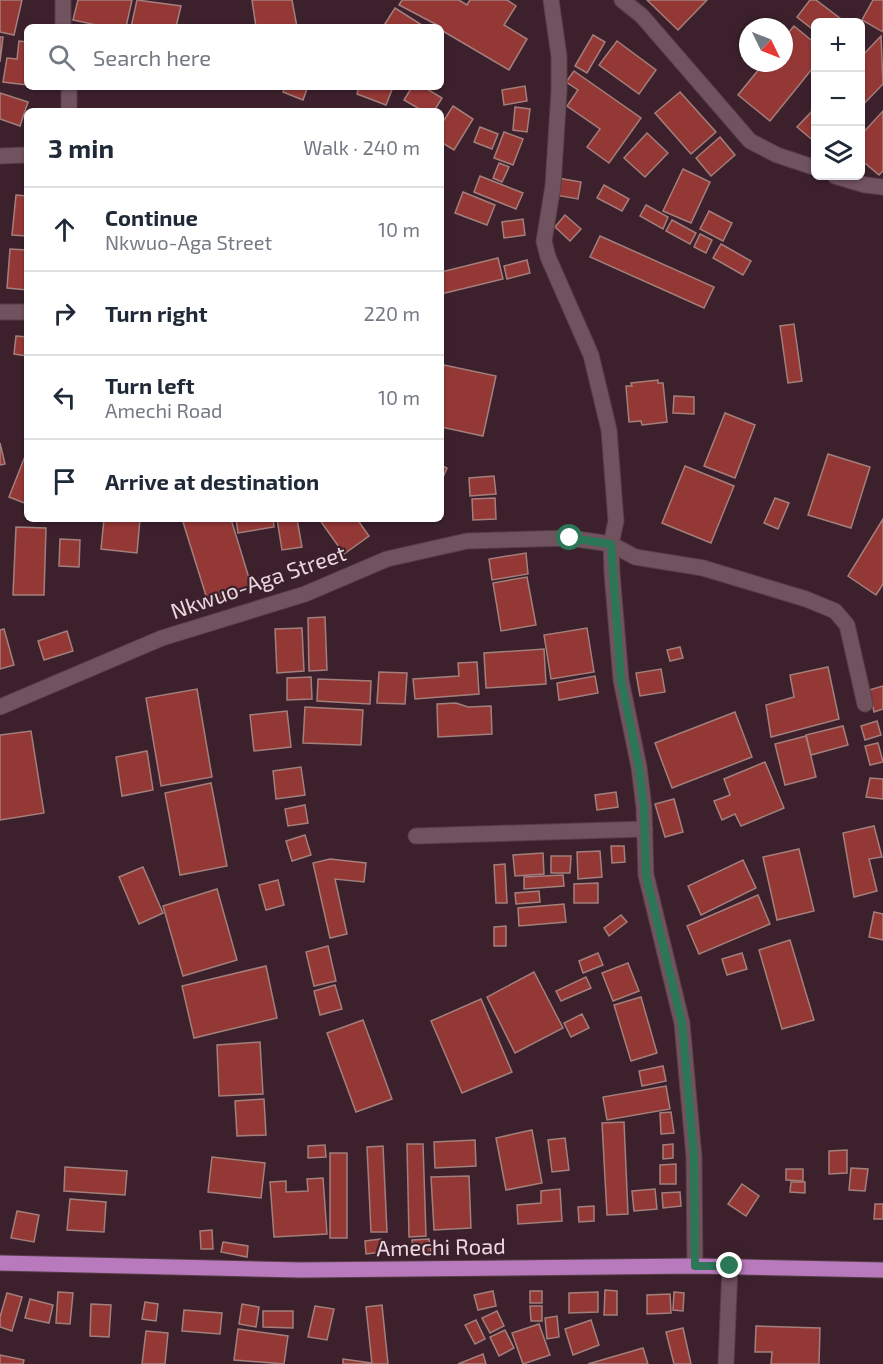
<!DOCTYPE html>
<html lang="en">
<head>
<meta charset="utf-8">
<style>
	body { margin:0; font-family:"Exo 2",sans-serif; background:#f2f2f3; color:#1f2937 }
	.controls { position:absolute; right:18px; top:18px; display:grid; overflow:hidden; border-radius:9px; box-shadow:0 2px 4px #0004 }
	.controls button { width:54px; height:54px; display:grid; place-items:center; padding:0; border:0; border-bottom:2px solid #e0e1e3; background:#fff; color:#1f2937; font:30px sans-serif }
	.compass { position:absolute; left:739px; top:18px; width:54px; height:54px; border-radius:50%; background:#fff; box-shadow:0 2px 4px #0004; rotate:133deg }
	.stop { position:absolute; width:18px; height:18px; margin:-14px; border:4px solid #2b7757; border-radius:50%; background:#fff }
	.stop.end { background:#2b7757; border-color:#fff; box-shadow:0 2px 6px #0008 }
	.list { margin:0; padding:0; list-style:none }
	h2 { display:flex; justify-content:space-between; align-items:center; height:78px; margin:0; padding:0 24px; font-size:26px }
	h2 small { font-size:20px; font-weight:400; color:#747a83 }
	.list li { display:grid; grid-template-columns:39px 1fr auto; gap:18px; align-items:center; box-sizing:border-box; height:84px; padding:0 24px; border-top:2px solid #e0e1e3 }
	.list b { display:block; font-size:22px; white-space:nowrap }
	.list p { margin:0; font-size:20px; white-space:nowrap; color:#747a83 }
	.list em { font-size:20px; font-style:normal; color:#747a83 }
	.icon { flex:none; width:33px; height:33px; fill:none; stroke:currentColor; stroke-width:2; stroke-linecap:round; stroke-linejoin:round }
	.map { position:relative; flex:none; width:883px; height:1364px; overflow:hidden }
	.search { position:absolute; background:#fff; box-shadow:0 2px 4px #0004; left:24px; top:24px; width:420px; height:66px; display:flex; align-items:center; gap:15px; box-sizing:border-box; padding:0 21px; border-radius:9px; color:#747a83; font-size:22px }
	.panel { position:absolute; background:#fff; box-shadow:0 2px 4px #0004; left:24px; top:108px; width:420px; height:414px; border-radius:9px }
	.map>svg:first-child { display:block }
	.building { fill:#943836; stroke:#a37f7c; stroke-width:1.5 }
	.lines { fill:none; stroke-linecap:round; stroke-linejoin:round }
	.minor-casing { stroke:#563f49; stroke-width:17 }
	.major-casing { stroke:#563f49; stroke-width:17 }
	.minor { stroke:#71525f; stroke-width:15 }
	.major { stroke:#b97abd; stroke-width:15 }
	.route { stroke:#2b7757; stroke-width:8 }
	.labels { text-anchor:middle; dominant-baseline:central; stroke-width:4.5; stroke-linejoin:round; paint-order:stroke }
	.street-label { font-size:22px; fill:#ead7de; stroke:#3c212d }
</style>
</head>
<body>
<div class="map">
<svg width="883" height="1364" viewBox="0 0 883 1364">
	<rect width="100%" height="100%" fill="#3c212d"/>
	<g class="building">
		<path d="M0 0H22L14 35 0 32Z"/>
		<path d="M78 0H132L126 27H106L73 20Z"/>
		<path d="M137 0 181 6 176 27H131Z"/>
		<path d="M252 0H292L297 27H256Z"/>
		<path d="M402 0H459L467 5 470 0H507L516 6 504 25 527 39 509 70 441 30V27L399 5Z"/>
		<path d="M647 0H707L678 30Z"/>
		<path d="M810 0H816L845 22H816V32L797 17Z"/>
		<path d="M873 0H883V32L862 20Z"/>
		<path d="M395 8 425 27H383Z"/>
		<path d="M794 26 816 44V64L770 121 738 95 764 63H784V38Z"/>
		<path d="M593 35 605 42 587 73 575 66Z"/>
		<path d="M881 36 883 84 860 108V58Z"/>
		<path d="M0 37H3L0 62Z"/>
		<path d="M19 41 27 42V85L3 82 7 58 17 59Z"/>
		<path d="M617 41 656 70 639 94 599 65Z"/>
		<path d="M574 71 641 118 609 163 587 147 600 129 567 106 578 90 566 82Z"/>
		<path d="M525 86 527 101 504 105 502 90Z"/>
		<path d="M285 87H302L307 89 303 100 283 92Z"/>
		<path d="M359 87H393L386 105 357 94Z"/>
		<path d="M412 87H424L442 98 434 111H423L404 100Z"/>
		<path d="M680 92 716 132 691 154 655 113Z"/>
		<path d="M0 93 28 102 20 126 0 119Z"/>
		<path d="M453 106 473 119 454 150 441 142V125Z"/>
		<path d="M515 107 530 109 527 132 513 130Z"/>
		<path d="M816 107V143L797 127Z"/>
		<path d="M883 111V171L879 175 860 159V136Z"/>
		<path d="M480 127 498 134 492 149 474 142Z"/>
		<path d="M504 132 523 139 513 165 494 158Z"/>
		<path d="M647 133 668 153 645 177 624 158Z"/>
		<path d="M720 137 735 155 711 176 696 158Z"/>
		<path d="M499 163 509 167 502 182 493 178Z"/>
		<path d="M683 169 710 182 691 223 663 211Z"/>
		<path d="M480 176 523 193 516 209 474 192Z"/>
		<path d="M558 178 581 182 578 199 555 195Z"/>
		<path d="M604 185 629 199 622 211 597 198Z"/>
		<path d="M463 192 495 205 487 225 455 213Z"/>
		<path d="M16 195 27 196V236L12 235Z"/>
		<path d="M646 205 668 217 663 229 640 216Z"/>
		<path d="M709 211 732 223 723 241 700 229Z"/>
		<path d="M565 215 581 229 570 241 555 227Z"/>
		<path d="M523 219 525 235 504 238 502 222Z"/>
		<path d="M672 220 696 233 690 244 666 231Z"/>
		<path d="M700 234 712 240 706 253 694 247Z"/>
		<path d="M600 236 714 287 704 308 590 257Z"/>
		<path d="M721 244 751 261 743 275 713 258Z"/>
		<path d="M10 249 27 250V290L7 288Z"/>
		<path d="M498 258 503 279 441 294V272Z"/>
		<path d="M527 260 530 273 507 279 504 266Z"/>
		<path d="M794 324 802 381 788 383 780 326Z"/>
		<path d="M16 336 27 337V356L14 354Z"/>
		<path d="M444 365 496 376 483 436 441 427V379Z"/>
		<path d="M658 380V383H663L667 422 642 425 641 421 629 422 626 386H632L631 383Z"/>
		<path d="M674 396 694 397V414L673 413Z"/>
		<path d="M725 413 755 425 735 478 704 466Z"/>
		<path d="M0 443 5 464 0 465Z"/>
		<path d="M828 454 870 467 851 528 808 515Z"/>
		<path d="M24 459 27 461V504L9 497Z"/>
		<path d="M441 465 447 468 441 482Z"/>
		<path d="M685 466 734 486 711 543 662 523Z"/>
		<path d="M494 476 496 494 470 496 469 478Z"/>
		<path d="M495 498 496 519 473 520 472 499Z"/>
		<path d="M775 498 789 503 778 529 764 523Z"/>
		<path d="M104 519H140L137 553 101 549Z"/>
		<path d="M192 519H231L252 588 208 602 183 522Z"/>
		<path d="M236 519H273L274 527 238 533Z"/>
		<path d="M277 519H297L302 547 282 550Z"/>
		<path d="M319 519H357L369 536 344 554Z"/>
		<path d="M883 519V584L876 595 848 576Z"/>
		<path d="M16 527 46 528 44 595H13Z"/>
		<path d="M60 539 80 540 79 567 59 566Z"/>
		<path d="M526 553 528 574 492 580 489 559Z"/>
		<path d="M527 577 536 625 501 631 493 583Z"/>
		<path d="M325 617 327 670 309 671 308 618Z"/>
		<path d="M302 628 304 671 277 673 275 629Z"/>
		<path d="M587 628 594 672 551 679 544 635Z"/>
		<path d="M4 629 14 665 0 669V630Z"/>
		<path d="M67 631 73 651 44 660 38 641Z"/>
		<path d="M680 647 683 658 670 661 667 650Z"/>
		<path d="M544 649 546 684 486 688 484 653Z"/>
		<path d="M477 662 479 694 415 699 413 679 459 676 458 663Z"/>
		<path d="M828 667 839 719 771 737 766 705 794 697 790 675Z"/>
		<path d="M661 669 665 692 640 696 636 673Z"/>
		<path d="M379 672 407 673 405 704 377 703Z"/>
		<path d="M595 676 598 693 559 700 557 683Z"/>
		<path d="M311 677 312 699 287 700V678Z"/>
		<path d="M318 679 371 681 370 704 317 701Z"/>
		<path d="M883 686V709L874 712 869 690Z"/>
		<path d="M197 689 212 777 161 786 146 698Z"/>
		<path d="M456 703 468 707 491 706 492 734 438 737 437 704Z"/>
		<path d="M305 707 363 710 361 745 303 743Z"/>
		<path d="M287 711 291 747 254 751 250 715Z"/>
		<path d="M735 712 752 757 672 788 655 743Z"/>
		<path d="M877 721 881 735 865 740 861 726Z"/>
		<path d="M843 726 848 745 811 755 806 735Z"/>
		<path d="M31 731 44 813 0 820V735Z"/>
		<path d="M806 736 816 777 785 785 775 744Z"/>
		<path d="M878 743 883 762 870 765 865 746Z"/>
		<path d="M147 751 153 790 122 796 116 757Z"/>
		<path d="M765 762 784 808 741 826 735 814 722 820 714 801 730 795 724 779Z"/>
		<path d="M301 767 305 795 276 799 273 771Z"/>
		<path d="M870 778 883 779V799L866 797Z"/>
		<path d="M211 783 227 866 180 875 165 793Z"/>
		<path d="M616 792 618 807 597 810 595 795Z"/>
		<path d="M674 799 683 832 665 837 655 804Z"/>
		<path d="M305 805 308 823 288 826 285 809Z"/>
		<path d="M874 826 882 857 869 859 877 891 854 897 843 833Z"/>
		<path d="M305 835 311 855 292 861 286 841Z"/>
		<path d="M611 846H624L625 862 612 863Z"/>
		<path d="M799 849 814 911 777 920 763 857Z"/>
		<path d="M600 851 602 877 578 879 577 852Z"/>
		<path d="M543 853 544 874 515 876 513 855Z"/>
		<path d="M551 856H571L570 873H551Z"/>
		<path d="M330 859 366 863 364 882 335 879 347 934 330 938 313 863Z"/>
		<path d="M743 860 756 888 701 915 688 886Z"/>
		<path d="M505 864 507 903H496L494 865Z"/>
		<path d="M143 867 163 913 139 924 119 877Z"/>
		<path d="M563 875 564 886 524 889V877Z"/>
		<path d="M278 880 284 905 266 910 259 885Z"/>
		<path d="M598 883V903H574V884Z"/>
		<path d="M217 889 237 960 183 976 163 906Z"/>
		<path d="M539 891 540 902 516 904 515 893Z"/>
		<path d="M758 895 770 924 699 954 687 926Z"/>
		<path d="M564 904 566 922 519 926 518 908Z"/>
		<path d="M874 912 883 914V940L869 937Z"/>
		<path d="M621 915 627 922 609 936 604 928Z"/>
		<path d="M506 926V946H494V927Z"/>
		<path d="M790 940 814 1020 782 1029 759 950Z"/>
		<path d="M328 946 336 981 314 986 306 952Z"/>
		<path d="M598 953 603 965 583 973 579 961Z"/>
		<path d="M742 953 747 969 727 975 722 959Z"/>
		<path d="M628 963 639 991 613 1001 602 973Z"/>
		<path d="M266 966 277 1018 194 1038 182 986Z"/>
		<path d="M534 972 563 1028 515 1053 487 997Z"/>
		<path d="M586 977 591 988 561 1001 556 991Z"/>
		<path d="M335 985 342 1009 320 1015 314 991Z"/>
		<path d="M641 997 657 1053 631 1061 614 1005Z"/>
		<path d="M481 999 512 1072 462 1093 431 1021Z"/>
		<path d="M582 1014 589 1028 571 1037 564 1023Z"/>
		<path d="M363 1020 392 1099 356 1112 327 1033Z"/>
		<path d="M260 1042 263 1094 219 1096 217 1045Z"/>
		<path d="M663 1066 666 1081 642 1086 639 1071Z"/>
		<path d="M666 1086 670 1109 607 1120 603 1097Z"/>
		<path d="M264 1099 266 1135 237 1136 235 1101Z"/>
		<path d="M671 1112 674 1133 661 1134 660 1113Z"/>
		<path d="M624 1122 628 1214 607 1215 602 1123Z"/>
		<path d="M532 1130 542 1183 506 1190 496 1138Z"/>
		<path d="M565 1138 569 1170 552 1172 548 1140Z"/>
		<path d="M475 1140 476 1166 435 1168 434 1142Z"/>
		<path d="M407 1144H423L426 1236 409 1237Z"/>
		<path d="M673 1144V1158L663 1159V1145Z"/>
		<path d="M325 1145 326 1157 308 1158V1146Z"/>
		<path d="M383 1146 387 1232H371L367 1147Z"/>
		<path d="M847 1150V1173L829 1174V1151Z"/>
		<rect x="330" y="1153" width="17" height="85"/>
		<path d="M212 1157 265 1163 261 1198 208 1192Z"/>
		<path d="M676 1164V1184H660V1165Z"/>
		<path d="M65 1167 127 1171 125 1195 64 1191Z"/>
		<path d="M851 1168 868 1169 865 1191 849 1190Z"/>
		<path d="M786 1169H803V1181L786 1180Z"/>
		<path d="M469 1176 471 1228 434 1230 431 1177Z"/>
		<path d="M323 1178 327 1234 274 1237 270 1182 286 1181V1192L308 1191 307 1179Z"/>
		<path d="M791 1182H805V1193L790 1192Z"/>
		<path d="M742 1184 759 1196 746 1216 728 1204Z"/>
		<path d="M560 1189 562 1221 518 1224 517 1205 541 1203V1191Z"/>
		<path d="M655 1189 657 1209 634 1211 632 1191Z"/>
		<path d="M680 1192 681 1206 663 1208 662 1193Z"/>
		<path d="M70 1199 106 1202 104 1232 67 1230Z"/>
		<path d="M875 1204H883V1219H874Z"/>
		<path d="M594 1206V1221L579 1222 578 1207Z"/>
		<path d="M17 1211 39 1215 34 1242 11 1238Z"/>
		<path d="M212 1230 213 1249H201L200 1231Z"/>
		<path d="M381 1239 382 1252 366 1254 365 1241Z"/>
		<path d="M429 1239 431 1252 413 1254 412 1240Z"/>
		<path d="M223 1242 248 1246 247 1257 221 1252Z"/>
		<path d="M605 1290 617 1291V1315H604Z"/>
		<path d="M493 1291 496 1306 478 1310 474 1295Z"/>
		<rect x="530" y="1291" width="12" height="12"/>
		<path d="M58 1292 73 1293 70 1324 56 1323Z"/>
		<path d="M598 1292V1312L569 1313V1293Z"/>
		<path d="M674 1292 684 1293 683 1311 673 1310Z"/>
		<path d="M7 1293 22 1297 12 1331 0 1327V1317Z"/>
		<path d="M670 1294 671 1313 647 1314V1295Z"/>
		<path d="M30 1299 53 1305 49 1323 25 1318Z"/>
		<path d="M145 1302 158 1304 156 1321 142 1319Z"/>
		<path d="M91 1304 111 1305 109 1337 90 1336Z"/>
		<path d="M242 1304 259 1307 256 1327 239 1324Z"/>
		<path d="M382 1305 388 1364H372L366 1307Z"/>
		<path d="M315 1306 334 1309 327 1340 308 1337Z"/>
		<path d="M530 1306H542V1321H531Z"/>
		<path d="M184 1310 222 1313 220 1334 182 1331Z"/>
		<path d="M263 1311H293V1328L263 1327Z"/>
		<path d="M497 1311 504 1326 490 1333 482 1318Z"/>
		<path d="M557 1316 559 1337 547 1339 545 1318Z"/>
		<path d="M476 1320 485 1339 475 1344 465 1325Z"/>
		<path d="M591 1320 599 1345 573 1355 565 1329Z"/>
		<path d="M539 1324 550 1355 523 1364 512 1333Z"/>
		<path d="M756 1326 820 1328 819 1364H771L772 1352H755Z"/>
		<path d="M683 1328 691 1364H674L666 1332Z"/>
		<path d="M238 1329 288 1336 284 1364 234 1360Z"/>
		<path d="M505 1330 514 1348 499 1356 490 1337Z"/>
		<path d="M146 1331 168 1333 165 1364H142Z"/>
		<path d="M643 1348 648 1364H588Z"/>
		<path d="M483 1354 486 1364H458Z"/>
		<path d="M0 1355 24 1360 23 1364H0Z"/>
		<path d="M343 1359 371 1363V1364H343Z"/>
	</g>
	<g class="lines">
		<g class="minor-casing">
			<g id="minor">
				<path d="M63 0V27"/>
				<path d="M551 0 559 56V91L553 186 544 241 548 257 591 355 609 430 616 521 611 544 612 573 621 680 639 767 644 808 646 875 682 1023 694 1157 695 1266"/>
				<path d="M622 0 642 16 750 141 777 155 816 168"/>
				<path d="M69 111V87"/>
				<path d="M0 156 27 155"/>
				<path d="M835 176 865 185 883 187"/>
				<path d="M0 312H27"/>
				<path d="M0 707 162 638 305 594 387 559 467 541 570 538 611 544 635 557 703 568 806 599 835 611 847 625 865 704"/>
				<path d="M416 836 645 829"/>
				<path d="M726 1364 730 1266"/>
			</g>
		</g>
		<g class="major-casing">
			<path id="major" d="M0 1263 301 1270 695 1266 883 1270"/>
		</g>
		<use href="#minor" class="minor"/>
		<use href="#major" class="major"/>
	</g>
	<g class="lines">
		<path class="route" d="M570 538 611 544 621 680 639 767 644 808 646 875 682 1023 694 1157 695 1266H730"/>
	</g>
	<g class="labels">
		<g class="street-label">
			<text transform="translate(258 581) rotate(-19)">Nkwuo-Aga Street</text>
			<text transform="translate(441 1246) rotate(-1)">Amechi Road</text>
		</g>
	</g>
</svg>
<div class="controls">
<button>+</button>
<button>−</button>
<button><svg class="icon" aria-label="layers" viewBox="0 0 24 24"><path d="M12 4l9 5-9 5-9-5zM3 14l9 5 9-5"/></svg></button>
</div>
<svg class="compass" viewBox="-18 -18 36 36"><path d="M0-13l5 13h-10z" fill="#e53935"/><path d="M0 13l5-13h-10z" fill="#747a83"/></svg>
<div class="stop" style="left:570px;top:538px"></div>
<div class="stop end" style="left:730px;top:1266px"></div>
<div class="search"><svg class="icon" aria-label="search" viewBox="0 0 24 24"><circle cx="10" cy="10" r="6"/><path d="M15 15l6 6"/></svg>Search here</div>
<section class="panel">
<h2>3 min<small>Walk · 240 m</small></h2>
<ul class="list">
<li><svg class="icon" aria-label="ahead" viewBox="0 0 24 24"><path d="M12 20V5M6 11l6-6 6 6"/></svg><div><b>Continue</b><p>Nkwuo-Aga Street</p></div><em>10 m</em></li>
<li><svg class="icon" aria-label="right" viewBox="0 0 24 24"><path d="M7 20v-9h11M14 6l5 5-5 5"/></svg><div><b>Turn right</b></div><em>220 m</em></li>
<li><svg class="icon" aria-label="left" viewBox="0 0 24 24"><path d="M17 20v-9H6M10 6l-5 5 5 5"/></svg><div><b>Turn left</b><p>Amechi Road</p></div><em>10 m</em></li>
<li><svg class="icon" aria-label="arrive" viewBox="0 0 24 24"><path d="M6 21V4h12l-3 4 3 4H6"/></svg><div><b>Arrive at destination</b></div></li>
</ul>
</section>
</div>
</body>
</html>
